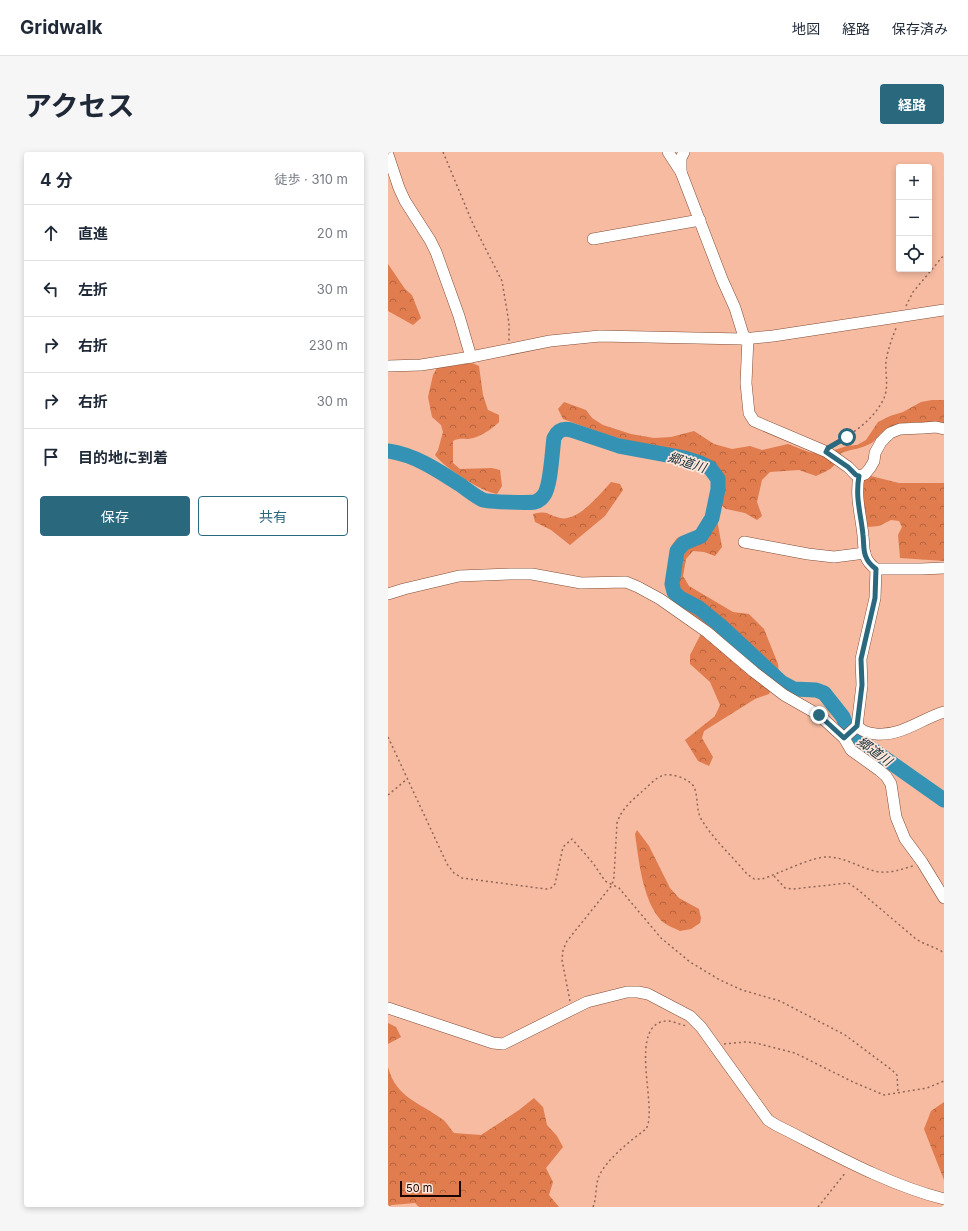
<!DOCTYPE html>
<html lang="ja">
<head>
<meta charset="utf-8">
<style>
	body { margin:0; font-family:Inter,"Noto Sans JP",sans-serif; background:#f6f6f7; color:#1f2937 }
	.controls { position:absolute; right:12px; top:12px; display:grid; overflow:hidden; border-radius:4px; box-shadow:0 2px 6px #0003 }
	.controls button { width:36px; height:36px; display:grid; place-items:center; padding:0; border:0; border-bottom:1px solid #e0e1e3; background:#fff; color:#1f2937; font:20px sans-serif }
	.scale { position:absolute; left:12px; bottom:10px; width:61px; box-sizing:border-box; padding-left:4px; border:2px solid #1a0702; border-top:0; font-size:11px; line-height:14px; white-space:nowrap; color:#1a0702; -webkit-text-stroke:3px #fee5da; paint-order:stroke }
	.stop { position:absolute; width:12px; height:12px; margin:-9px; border:3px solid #2a687e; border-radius:50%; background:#fff }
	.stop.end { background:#2a687e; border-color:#fff; box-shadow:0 1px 4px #0008 }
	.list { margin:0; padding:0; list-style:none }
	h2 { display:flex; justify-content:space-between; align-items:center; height:52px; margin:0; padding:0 16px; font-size:17px }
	h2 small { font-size:13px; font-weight:400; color:#747a83 }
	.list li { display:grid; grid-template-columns:26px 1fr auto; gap:12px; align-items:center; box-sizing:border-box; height:56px; padding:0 16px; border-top:1px solid #e0e1e3 }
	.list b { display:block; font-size:15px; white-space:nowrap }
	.list em { font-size:13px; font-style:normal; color:#747a83 }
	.actions { display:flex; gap:8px; padding:12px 16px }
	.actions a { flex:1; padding:9px 0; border:1px solid #2a687e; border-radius:4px; text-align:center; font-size:14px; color:#2a687e }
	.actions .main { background:#2a687e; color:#fff }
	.icon { flex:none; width:22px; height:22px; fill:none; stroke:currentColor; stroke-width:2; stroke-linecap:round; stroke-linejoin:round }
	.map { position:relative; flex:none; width:556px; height:1055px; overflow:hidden; border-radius:4px }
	header { display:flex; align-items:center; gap:24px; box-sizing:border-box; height:56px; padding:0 20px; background:#fff; border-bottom:1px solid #e0e1e3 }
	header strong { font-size:19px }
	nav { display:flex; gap:22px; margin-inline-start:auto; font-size:14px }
	.intro { display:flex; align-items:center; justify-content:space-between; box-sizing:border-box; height:96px; padding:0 24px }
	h1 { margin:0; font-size:28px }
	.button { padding:10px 18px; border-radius:4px; background:#2a687e; color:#fff; font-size:14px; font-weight:700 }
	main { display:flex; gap:24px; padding:0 24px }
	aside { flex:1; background:#fff; border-radius:4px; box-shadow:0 2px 6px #0003 }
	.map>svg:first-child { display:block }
	.forest { fill:url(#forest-crowns) }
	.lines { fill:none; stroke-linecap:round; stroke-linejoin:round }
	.river { stroke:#3493b4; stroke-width:15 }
	.minor-casing { stroke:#814e37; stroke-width:12 }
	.path { stroke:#906757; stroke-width:1.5; stroke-dasharray:2 3; stroke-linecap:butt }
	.minor { stroke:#fff; stroke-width:11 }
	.route { stroke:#2a687e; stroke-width:5 }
	.labels { text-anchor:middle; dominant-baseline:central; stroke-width:3.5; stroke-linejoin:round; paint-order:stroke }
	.water-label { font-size:13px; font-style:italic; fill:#132f3a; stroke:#fee5da }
</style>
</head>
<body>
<header>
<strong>Gridwalk</strong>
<nav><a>地図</a><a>経路</a><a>保存済み</a></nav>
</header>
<div class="intro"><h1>アクセス</h1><a class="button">経路</a></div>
<main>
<aside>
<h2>4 分<small>徒歩 · 310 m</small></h2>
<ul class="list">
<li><svg class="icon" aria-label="ahead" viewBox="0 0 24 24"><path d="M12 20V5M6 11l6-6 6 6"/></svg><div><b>直進</b></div><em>20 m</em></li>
<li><svg class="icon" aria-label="left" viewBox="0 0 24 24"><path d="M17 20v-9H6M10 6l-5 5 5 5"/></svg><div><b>左折</b></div><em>30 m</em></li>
<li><svg class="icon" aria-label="right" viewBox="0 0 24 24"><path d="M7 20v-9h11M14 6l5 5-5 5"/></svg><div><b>右折</b></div><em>230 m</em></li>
<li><svg class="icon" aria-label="right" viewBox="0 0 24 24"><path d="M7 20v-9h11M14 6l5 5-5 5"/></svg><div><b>右折</b></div><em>30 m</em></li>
<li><svg class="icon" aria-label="arrive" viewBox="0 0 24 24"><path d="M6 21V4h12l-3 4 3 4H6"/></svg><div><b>目的地に到着</b></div></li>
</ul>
<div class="actions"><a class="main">保存</a><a>共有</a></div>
</aside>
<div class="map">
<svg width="556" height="1055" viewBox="0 0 556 1055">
	<defs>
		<pattern id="forest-crowns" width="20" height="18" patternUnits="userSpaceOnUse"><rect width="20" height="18" fill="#e07c4e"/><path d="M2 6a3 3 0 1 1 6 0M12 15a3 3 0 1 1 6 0" fill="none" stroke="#b5643f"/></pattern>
	</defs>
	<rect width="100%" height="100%" fill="#f6bba1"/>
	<g class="forest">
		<path d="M0 112 17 137 24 143 33 166 25 173 0 159Z"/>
		<path d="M84 211 91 214 95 243 100 258 111 263V270C104 277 91 286 80 287 74 287 71 286 65 289V311L72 317 104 316 112 318 114 334 109 342C92 339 57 316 47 303L50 298 55 280 53 273 44 265 40 245 45 223 49 216Z"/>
		<path d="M544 248H556V271C536 270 513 267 496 279 491 282 489 287 485 290 475 297 463 297 453 301 446 317 443 317 428 324L411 318 382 320 374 328 369 350 374 364 369 368 357 361 338 357 332 352C335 339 339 326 328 315 311 297 285 301 262 295 233 288 204 278 175 267L170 257 176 250 198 258 204 266 215 273 243 282 266 286 283 285 306 279 326 292 344 297 362 294 374 298 400 292 421 300 434 302 459 294 469 293 478 288 490 270 502 264 515 260 533 250Z"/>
		<path d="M483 324 511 331H556V409L512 406 510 383 514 375 511 369 503 368 491 374 480 375 471 349 472 329Z"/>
		<path d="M223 330 232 332 235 338 217 364 182 393 163 378 147 370 145 362C162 358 158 363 172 366 190 370 212 342 223 330Z"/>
		<path d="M328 367 330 373 334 395 327 404 316 400 305 399 298 407 295 424 301 434 345 460 361 462 376 477 390 512 391 522 381 542 367 547 316 579 314 586 325 605 321 614 310 609 297 588 327 564 332 553 322 530 302 512V503L314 480 300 461 288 450 280 429 284 393 289 386 305 380 313 375 317 368Z"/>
		<path d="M249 678 261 694 282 736 291 746 311 757 313 766 312 771 303 777 292 779C286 776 275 772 271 766 254 744 251 709 247 682Z"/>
		<path d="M0 871 8 875 13 885 0 892Z"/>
		<path d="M0 915C8 946 31 950 54 967 59 970 62 977 66 981L93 983 131 958 146 946 155 955 159 973 169 984 175 995 158 1016 165 1030 161 1043 171 1055H31L27 1051 4 1053 0 1055Z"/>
		<path d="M556 950V1028L536 977 543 959Z"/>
	</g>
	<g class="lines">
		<path class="river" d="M0 299C28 303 51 319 74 334 81 339 87 344 95 348 101 350 140 351 147 350 150 349 154 346 156 343 163 333 164 299 166 286 170 278 175 276 183 278L231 294 296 306 312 311 322 316 330 327V337L324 366 313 384 296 391 289 399 284 432 286 440 292 446 311 456 333 474 393 530 406 537 428 538 436 541 455 565 460 578 468 586 556 648"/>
		<g class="minor-casing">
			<g id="minor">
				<path d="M280 0 293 20 334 127 347 156 355 182V187"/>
				<path d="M0 3 11 36 17 49 42 88 48 100 71 164 83 205"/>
				<path d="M293 20V6L296 0"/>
				<path d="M205 87 312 68"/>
				<path d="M360 186 358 231 361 261 366 269 439 300 460 315 468 323 471 324 477 322 482 316 486 309 487 301 493 290 502 281 512 277 535 276 548 275 556 277"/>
				<path d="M0 214 33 213 83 205 162 189 212 184 355 187 385 184 556 158"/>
				<path d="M471 324C467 346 473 362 475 384 476 391 475 399 478 405 480 411 484 414 488 417H533L556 416"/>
				<path d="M356 390 420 402 446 405 477 401"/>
				<path d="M0 442 16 437 71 424 123 422H144L193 431 238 430 250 435 272 447 319 480 366 520 396 543 431 563 456 586 463 598 491 618 498 624 503 632 508 665 517 687 534 710 556 746"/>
				<path d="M469 574C475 580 480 581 488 582 514 584 533 567 556 560"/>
				<path d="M456 586 469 574 474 533 473 507 487 446 488 417"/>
				<path d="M0 856 105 891 115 892 199 850 239 840H250L260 842 302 864 313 875 380 968 388 973C442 1000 497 1032 556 1047"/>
			</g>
		</g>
		<g class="path">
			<path d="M55 0 85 72 114 129 121 171V189"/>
			<path d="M518 154 525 140 556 103"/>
			<path d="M445 293C465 281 486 268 496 246 501 234 497 221 498 209 500 197 504 186 509 174"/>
			<path d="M0 585 59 712 66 721 74 726 158 737 163 736 167 732 175 695 184 687 205 711 217 729 231 736 273 786 302 810 332 828 354 838 392 849 457 883 504 918 509 923 510 941"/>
			<path d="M0 643 18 628"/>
			<path d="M386 724 397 736 405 737 460 731 468 736 528 787C537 793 548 795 556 801"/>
			<path d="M182 849 174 808 175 798 179 789 224 733 226 725 229 671C234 655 247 646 258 636 263 631 269 625 276 623 284 621 302 627 306 635 311 646 307 659 315 670 327 689 345 705 359 722L366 727H374C390 722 425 704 440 705 458 705 475 718 492 720 504 721 514 717 525 714"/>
			<path d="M336 892 357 890 368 891 407 901 465 930 496 943 539 936 556 929"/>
			<path d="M205 1055C209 1045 207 1034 211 1024 219 1007 242 989 258 977 271 957 237 868 281 869 287 870 293 873 299 874"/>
			<path d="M430 1055 458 1020"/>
		</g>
		<use href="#minor" class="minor"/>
	</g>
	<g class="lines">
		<path class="route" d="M431 563 456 586 469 574 474 533 473 507 487 446 488 417C484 414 480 411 478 405 475 399 476 391 475 383 473 362 467 346 471 324L468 323 460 315 438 300 440 296 459 285"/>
	</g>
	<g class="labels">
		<g class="water-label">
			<text transform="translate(299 310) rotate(18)">郷道川</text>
			<text transform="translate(487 599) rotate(36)">郷道川</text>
		</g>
	</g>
</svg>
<div class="controls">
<button>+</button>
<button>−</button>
<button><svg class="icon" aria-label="locate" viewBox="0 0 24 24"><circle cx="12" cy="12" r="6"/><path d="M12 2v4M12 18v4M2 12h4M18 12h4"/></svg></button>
</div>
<div class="scale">50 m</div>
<div class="stop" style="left:459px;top:285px"></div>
<div class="stop end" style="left:431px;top:563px"></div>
</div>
</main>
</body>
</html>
